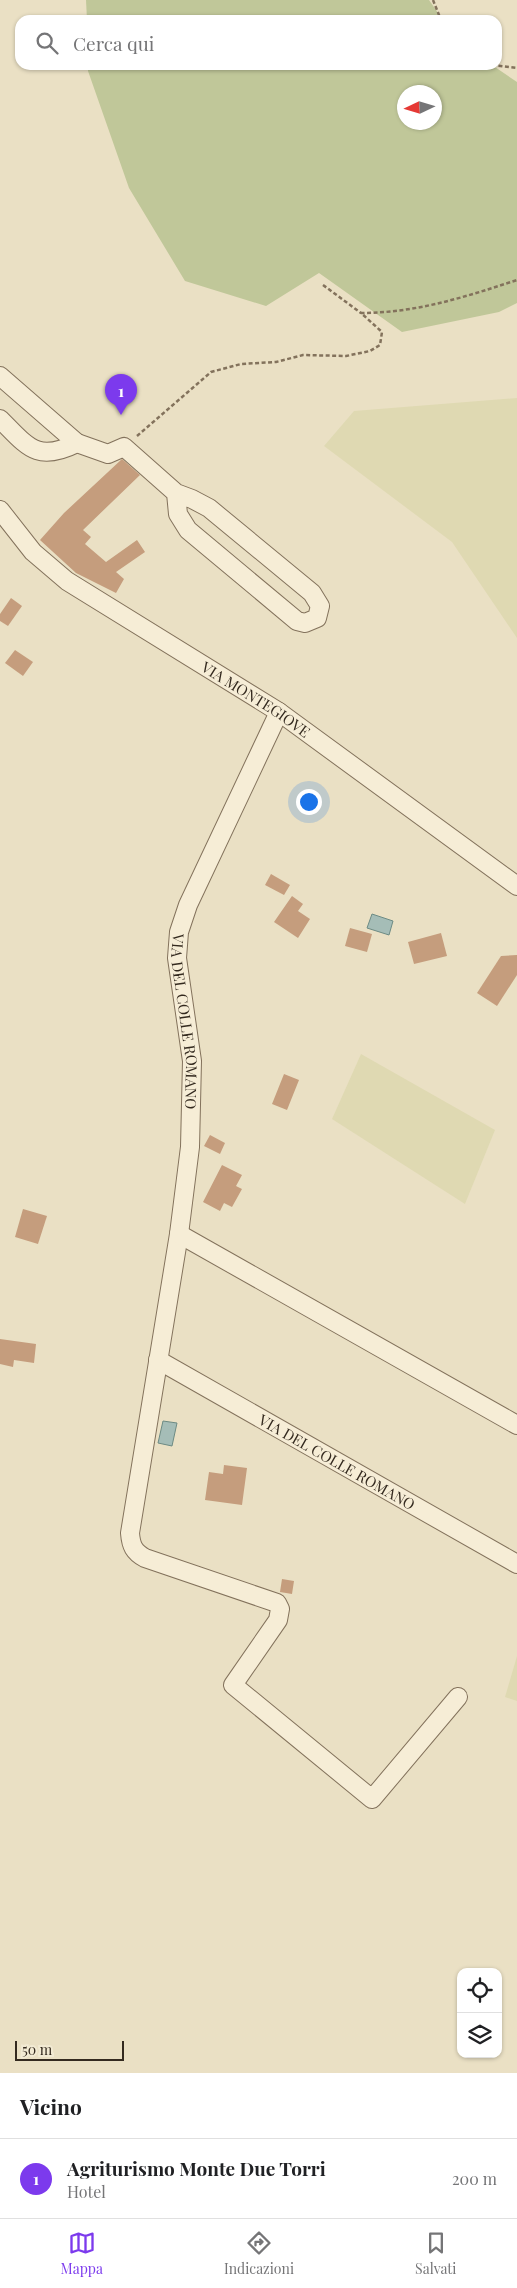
<!DOCTYPE html>
<html lang="it">
<head>
<meta charset="utf-8">
<style>
	body { margin:0; font-family:"Playfair Display",serif; background:#f2f2f2; color:#202124 }
	.controls { position:absolute; right:15px; bottom:15px; display:grid; overflow:hidden; border-radius:10px; box-shadow:0 1px 4px #0004 }
	.controls button { width:45px; height:45px; display:grid; place-items:center; padding:0; border:0; border-bottom:1px solid #e0e0e0; background:#fff; color:#202124; font:25px sans-serif }
	.compass { position:absolute; left:397px; top:85px; width:45px; height:45px; border-radius:50%; background:#fff; box-shadow:0 1px 4px #0004; rotate:266deg }
	.scale { position:absolute; left:15px; bottom:12px; width:109px; box-sizing:border-box; padding-left:5px; border:2px solid #342a1f; border-top:0; font-size:14px; line-height:18px; white-space:nowrap; color:#342a1f; -webkit-text-stroke:4px #f2ead3; paint-order:stroke }
	.you { position:absolute; left:308px; top:801px; width:18px; height:18px; margin:-12px; border:4px solid #fff; border-radius:50%; background:#1a73e8; box-shadow:0 0 0 8px #1a73e833 }
	.badge { display:grid; place-items:center; width:32px; height:32px; border-radius:50%; background:#7c3aed; color:#fff; font-size:16px; font-weight:700 }
	.pin { position:absolute; translate:-50% -41px; filter:drop-shadow(0 1px 2px #0008) }
	.pin::after { content:''; position:absolute; top:26px; width:18px; height:15px; background:inherit; clip-path:polygon(0 0,100% 0,50% 100%) }
	.list { margin:0; padding:0; list-style:none }
	h2 { display:flex; justify-content:space-between; align-items:center; height:65px; margin:0; padding:0 20px; font-size:21px }
	h2 small { font-size:16px; font-weight:400; color:#757577 }
	.list li { display:grid; grid-template-columns:32px 1fr auto; gap:15px; align-items:center; box-sizing:border-box; height:80px; padding:0 20px; border-top:1px solid #e0e0e0 }
	.list b { display:block; font-size:19px; white-space:nowrap }
	.list p { margin:0; font-size:16px; white-space:nowrap; color:#757577 }
	.list em { font-size:16px; font-style:normal; color:#757577 }
	.icon { flex:none; width:28px; height:28px; fill:none; stroke:currentColor; stroke-width:2; stroke-linecap:round; stroke-linejoin:round }
	.map { position:relative; flex:none; width:517px; height:2073px; overflow:hidden }
	.search { position:absolute; background:#fff; box-shadow:0 1px 4px #0004; left:15px; right:15px; top:15px; height:55px; display:flex; align-items:center; gap:12px; box-sizing:border-box; padding:0 18px; border-radius:15px; color:#757577; font-size:19px }
	.sheet { height:145px; background:#fff }
	nav { display:flex; justify-content:space-around; align-items:center; box-sizing:border-box; height:70px; border-top:1px solid #e0e0e0; background:#fff; font-size:14px; color:#757577 }
	nav a { display:grid; justify-items:center; gap:2px }
	nav .on { color:#7c3aed }
	.map>svg:first-child { display:block }
	.farmland { fill:#dfd9b2 }
	.green { fill:#c0c799; fill-rule:evenodd }
	.water { fill:#a5bdb7; stroke:#6d8b84 }
	.building { fill:#c59d7d }
	.lines { fill:none; stroke-linecap:round; stroke-linejoin:round }
	.minor-casing { stroke:#83725c; stroke-width:20 }
	.path { stroke:#83725c; stroke-width:2.5; stroke-dasharray:4 2.5; stroke-linecap:butt }
	.minor { stroke:#f6edd6; stroke-width:18 }
	.labels { text-anchor:middle; dominant-baseline:central; stroke-width:4; stroke-linejoin:round; paint-order:stroke }
	.street-label { font-size:15px; fill:#342a1f; stroke:#f2ead3 }
</style>
</head>
<body>
<div class="map">
<svg width="517" height="2073" viewBox="0 0 517 2073">
	<rect width="100%" height="100%" fill="#eae0c4"/>
	<g class="farmland">
		<path d="M517 398V638L452 542 324 446 354 411Z"/>
		<path d="M361 1054 495 1130 465 1204 332 1119Z"/>
		<path d="M517 1656V1701L505 1697Z"/>
	</g>
	<g class="green">
		<path d="M86 0H429L443 20H87Z"/>
		<path d="M88 65H492L517 82V303L499 312 402 332 319 273 266 306 185 281 129 188 88 71ZM404 92H434V122H404Z"/>
	</g>
	<g class="water">
		<path d="M372 914 393 921 389 935 367 928Z"/>
		<path d="M163 1421 177 1423 172 1446 158 1443Z"/>
	</g>
	<g class="building">
		<path d="M122 459 140 475 83 530 91 537 85 544 106 562 137 540 145 552 116 572 124 579 116 593 76 573 40 540 64 513Z"/>
		<path d="M11 598 22 606 8 626 0 621V614Z"/>
		<path d="M15 650 33 662 23 676 5 663Z"/>
		<path d="M271 874 290 885 284 895 265 885Z"/>
		<path d="M292 896 303 904 298 911 310 919 298 938 274 922Z"/>
		<path d="M350 928 372 934 367 952 345 946Z"/>
		<path d="M441 933 447 956 414 964 408 942Z"/>
		<path d="M517 955V975L497 1006 477 993 501 956Z"/>
		<path d="M284 1074 299 1080 287 1110 272 1104Z"/>
		<path d="M210 1135 225 1143 220 1154 204 1146Z"/>
		<path d="M222 1165 242 1175 236 1186 242 1189 232 1207 224 1203 220 1211 203 1202Z"/>
		<path d="M23 1209 47 1216 38 1244 15 1237Z"/>
		<path d="M0 1339 36 1344 34 1363 14 1360 13 1367 0 1364Z"/>
		<path d="M224 1465 247 1468 242 1505 205 1500 209 1472 223 1474Z"/>
		<path d="M282 1579 294 1581 292 1594 280 1592Z"/>
	</g>
	<g class="lines">
		<g class="minor-casing">
			<g id="minor">
				<path d="M0 376 77 443C37 463 28 447 0 419"/>
				<path d="M77 443 108 454 124 447 176 493 192 499 209 508 312 593 320 606 317 618 305 623 297 621 188 530 178 514 176 493"/>
				<path id="s1" d="M0 510 33 552 67 581 279 712 517 886"/>
				<path id="s2" d="M279 712 188 905 179 932 177 958 192 1061 190 1147 179 1234 130 1533C131 1546 134 1552 145 1558L277 1603 280 1609 278 1620 233 1685 372 1799 458 1697"/>
				<path d="M179 1234 517 1425"/>
				<path id="s3" d="M158 1360 517 1564"/>
			</g>
		</g>
		<g class="path">
			<path d="M433 0 441 20"/>
			<path d="M492 65 517 68"/>
			<path d="M323 285 361 313"/>
			<path d="M137 436 211 372 241 364 276 362 303 355 346 356 370 351 380 345 382 332 361 313C416 313 465 297 517 280"/>
		</g>
		<use href="#minor" class="minor"/>
	</g>
	<g class="labels">
		<g class="street-label">
			<text stroke="none"><textPath href="#s1" startOffset="321">VIA MONTEGIOVE</textPath></text>
			<text stroke="none"><textPath href="#s2" startOffset="332">VIA DEL COLLE ROMANO</textPath></text>
			<text stroke="none"><textPath href="#s3" startOffset="206">VIA DEL COLLE ROMANO</textPath></text>
		</g>
	</g>
</svg>
<div class="controls">
<button><svg class="icon" aria-label="locate" viewBox="0 0 24 24"><circle cx="12" cy="12" r="6"/><path d="M12 2v4M12 18v4M2 12h4M18 12h4"/></svg></button>
<button><svg class="icon" aria-label="layers" viewBox="0 0 24 24"><path d="M12 4l9 5-9 5-9-5zM3 14l9 5 9-5"/></svg></button>
</div>
<svg class="compass" viewBox="-18 -18 36 36"><path d="M0-13l5 13h-10z" fill="#e53935"/><path d="M0 13l5-13h-10z" fill="#757577"/></svg>
<div class="scale">50 m</div>
<div class="you"></div>
<div class="pin badge" style="left:121px;top:415px">1</div>
<div class="search"><svg class="icon" aria-label="search" viewBox="0 0 24 24"><circle cx="10" cy="10" r="6"/><path d="M15 15l6 6"/></svg>Cerca qui</div>
</div>
<section class="sheet">
<h2>Vicino<small></small></h2>
<ul class="list">
<li><span class="badge">1</span><div><b>Agriturismo Monte Due Torri</b><p>Hotel</p></div><em>200 m</em></li>
</ul>
</section>
<nav>
<a class="on"><svg class="icon" aria-label="map" viewBox="0 0 24 24"><path d="M3 6l6-2 6 2 6-2v14l-6 2-6-2-6 2zM9 4v14M15 6v14"/></svg>Mappa</a>
<a><svg class="icon" aria-label="directions" viewBox="0 0 24 24"><path d="M12 3l9 9-9 9-9-9zM9 14v-3h6M13 9l2 2-2 2"/></svg>Indicazioni</a>
<a><svg class="icon" aria-label="saved" viewBox="0 0 24 24"><path d="M7 4h10v16l-5-4-5 4z"/></svg>Salvati</a>
</nav>
</body>
</html>
